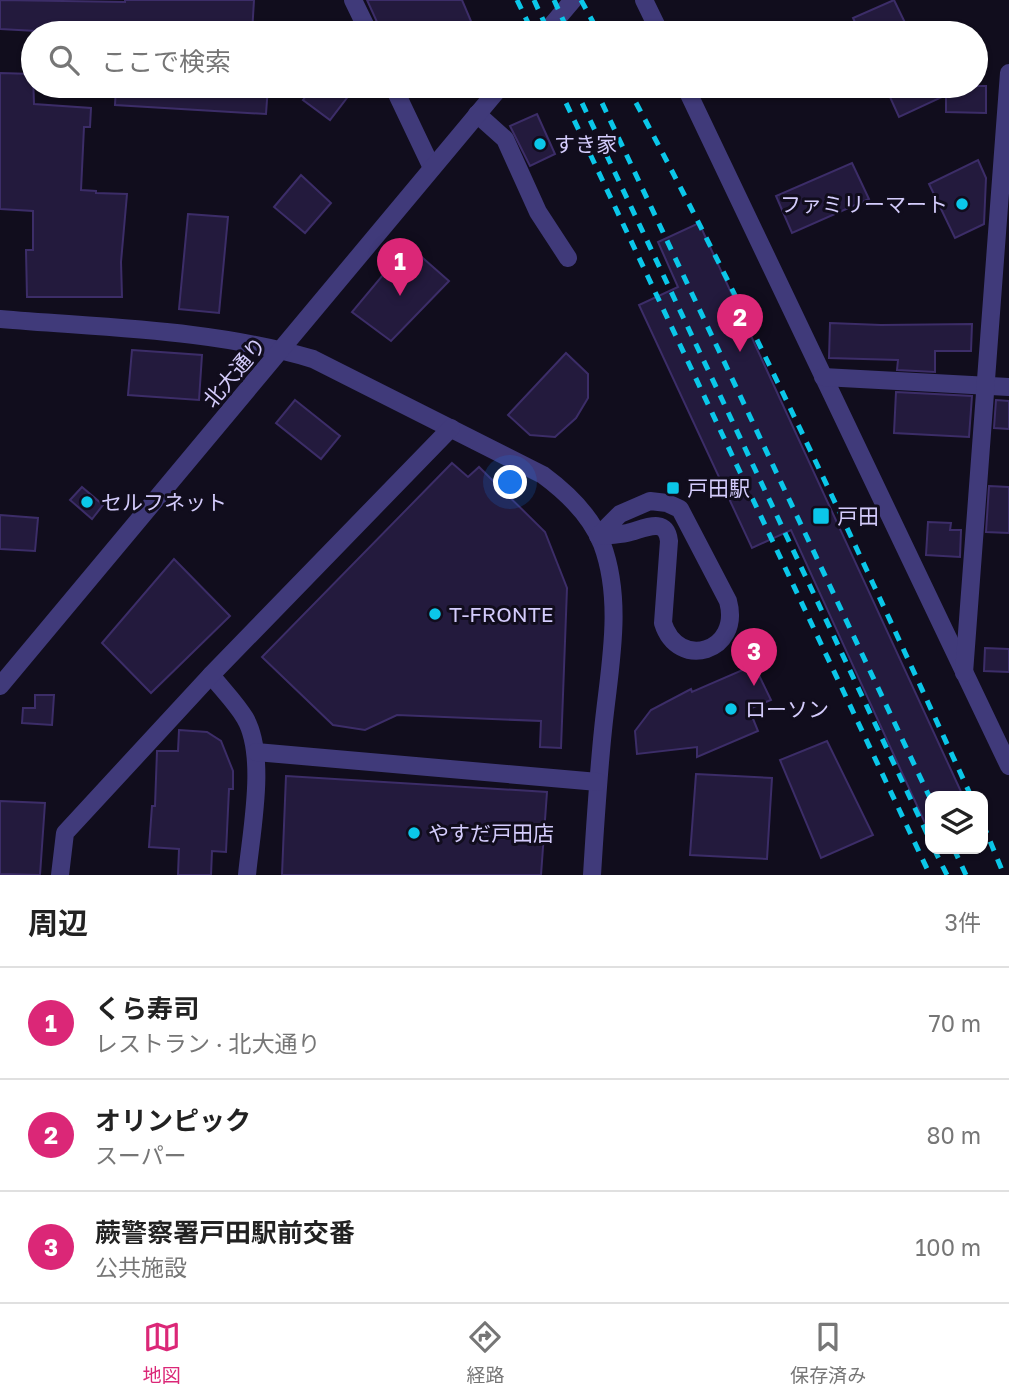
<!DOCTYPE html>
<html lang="ja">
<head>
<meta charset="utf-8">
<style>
	body { margin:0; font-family:"Golos Text","Noto Sans JP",sans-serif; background:#f2f2f2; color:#222 }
	.controls { position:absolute; right:21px; bottom:21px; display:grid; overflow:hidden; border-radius:14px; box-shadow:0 2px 5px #0004 }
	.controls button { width:63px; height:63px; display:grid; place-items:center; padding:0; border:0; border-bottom:2px solid #e0e0e0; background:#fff; color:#222; font:35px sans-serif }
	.you { position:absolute; left:511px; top:483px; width:24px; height:24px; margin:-18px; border:5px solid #fff; border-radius:50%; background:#1a73e8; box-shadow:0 0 0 10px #1a73e833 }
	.badge { display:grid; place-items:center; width:46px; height:46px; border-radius:50%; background:#db2777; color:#fff; font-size:23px; font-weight:700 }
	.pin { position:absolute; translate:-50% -58px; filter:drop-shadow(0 2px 4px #0008) }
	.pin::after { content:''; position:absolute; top:37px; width:24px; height:21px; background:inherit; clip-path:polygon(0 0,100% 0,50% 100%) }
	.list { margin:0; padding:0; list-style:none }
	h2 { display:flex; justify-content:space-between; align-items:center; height:91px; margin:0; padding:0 28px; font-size:30px }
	h2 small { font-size:23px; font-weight:400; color:#767676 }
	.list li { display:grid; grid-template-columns:46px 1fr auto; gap:21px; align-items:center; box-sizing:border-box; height:112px; padding:0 28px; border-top:2px solid #e0e0e0 }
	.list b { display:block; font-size:26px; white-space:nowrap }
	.list p { margin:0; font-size:23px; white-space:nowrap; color:#767676 }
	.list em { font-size:23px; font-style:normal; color:#767676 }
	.icon { flex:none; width:38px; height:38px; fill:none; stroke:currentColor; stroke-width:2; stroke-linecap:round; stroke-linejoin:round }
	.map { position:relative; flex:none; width:1009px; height:875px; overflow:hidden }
	.search { position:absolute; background:#fff; box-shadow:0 2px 5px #0004; left:21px; right:21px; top:21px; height:77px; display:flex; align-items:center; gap:18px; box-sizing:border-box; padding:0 24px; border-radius:38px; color:#767676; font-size:26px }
	.sheet { height:427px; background:#fff }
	nav { display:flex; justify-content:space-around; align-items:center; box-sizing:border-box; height:98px; border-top:2px solid #e0e0e0; background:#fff; font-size:19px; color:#767676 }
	nav a { display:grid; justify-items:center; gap:4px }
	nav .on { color:#db2777 }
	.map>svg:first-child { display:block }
	.building { fill:#231a3d; stroke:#3c2d68; stroke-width:2 }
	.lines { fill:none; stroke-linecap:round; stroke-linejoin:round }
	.minor { stroke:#403a7a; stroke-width:18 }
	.rail { stroke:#0bc7e9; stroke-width:5; stroke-dasharray:10 9; stroke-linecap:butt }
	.poi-dot { fill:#0bc7e9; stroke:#110d1d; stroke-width:2.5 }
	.labels { text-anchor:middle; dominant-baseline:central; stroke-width:6; stroke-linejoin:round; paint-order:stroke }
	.poi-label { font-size:21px; fill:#d4ccfc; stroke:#110d1d; text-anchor:start }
	.street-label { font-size:21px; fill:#d4ccfc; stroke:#110d1d }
</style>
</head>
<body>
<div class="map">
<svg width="1009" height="875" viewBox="0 0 1009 875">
	<rect width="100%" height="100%" fill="#110d1d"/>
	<g class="building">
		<path d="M0 0 125 2V0H254L252 33H73L0 29Z"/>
		<path d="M367 0H462L476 33H382Z"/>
		<path d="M894 0 910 33H860L853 18Z"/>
		<path d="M0 73 33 74 34 104 91 108 90 127H84L81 190 96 191V193L127 194 121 262 122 297H27L26 250H33V211L0 209Z"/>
		<path d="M116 86H268L266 114 115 105Z"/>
		<path d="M314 86H356L330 120 303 100Z"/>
		<path d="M885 86H986V113L946 112V95L899 117Z"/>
		<path d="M537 114 555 154 530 166 510 126Z"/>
		<path d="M978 160 986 178 984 224 955 238 929 184Z"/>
		<path d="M852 163 869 199 792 233 776 196Z"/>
		<path d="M301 175 331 203 305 233 274 207Z"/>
		<path d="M188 214 228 217 219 313 179 309Z"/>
		<path d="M699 223 963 796H930V834L791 530 752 548 639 305 678 287 658 242Z"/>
		<path d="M408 245 449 281 391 341 352 312Z"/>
		<path d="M830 323 881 325 972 324 971 351H935V372L897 370 898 360 829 358Z"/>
		<path d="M132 350 202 355 199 400 128 395Z"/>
		<path d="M566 353 588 374V398L576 418 555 437 530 435 508 415Z"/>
		<path d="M896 392 972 396 969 437 894 433Z"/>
		<path d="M295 400 340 436 321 459 276 423Z"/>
		<path d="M996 400 1009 401V429L994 428Z"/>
		<path d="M452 463 468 477 479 467 545 532 567 588 561 748 540 747 541 721 397 715 365 730 333 725 262 657Z"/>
		<path d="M989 486 1009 487V533L986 532Z"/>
		<path d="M82 487 103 505 92 519 70 500Z"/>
		<path d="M0 515 38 518 35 551 0 549Z"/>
		<path d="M928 522 951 523 950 530H961L960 557 926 555Z"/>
		<path d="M174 559 230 616 151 693 102 643Z"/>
		<path d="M985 648 1009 649V672L984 671Z"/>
		<path d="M754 665 771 700 749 709 758 731 697 757V747L637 754 635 731 651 710 691 689 692 692Z"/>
		<path d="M35 695H54L52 725 22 723 23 708H35Z"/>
		<path d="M179 730 207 732 221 741 233 771V789H229L226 852 212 851 211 875H178L179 849 149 847 152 806H155L157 751H178Z"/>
		<path d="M827 741 873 835 821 858 780 760Z"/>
		<path d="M696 774 772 778 767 859 690 855Z"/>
		<path d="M286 776 547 792 541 875H282Z"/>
		<path d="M0 801 45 803 40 875 0 874Z"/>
	</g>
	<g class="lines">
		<g class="minor">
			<path d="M353 0 369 33"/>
			<path d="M644 0 660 33"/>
			<path d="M545 33 573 0"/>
			<path d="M393 86 432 168"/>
			<path d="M685 86 1009 766"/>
			<path d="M477 114 505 139 538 212 568 258"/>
			<path d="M0 319C105 328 212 329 313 359L543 475C566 492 591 516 602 544 624 603 609 669 603 730 598 778 595 827 592 875"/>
			<path d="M823 377 1009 387"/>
			<path d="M650 501 667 503 680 509 728 601C742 652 678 671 663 623L669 541C666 515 642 530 627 533 618 535 608 535 598 536L620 514Z"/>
			<path d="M964 673 1009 73"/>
			<path d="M211 675C222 689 236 703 245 718 267 756 251 832 247 875"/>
			<path d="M0 686 501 86"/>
			<path d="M256 752 598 782"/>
			<path d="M60 875 65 833 211 675 451 428"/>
		</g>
		<g class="rail">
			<path d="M517 0 533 33"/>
			<path d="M534 0 549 33"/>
			<path d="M554 0 569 33"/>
			<path d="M581 0 599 33"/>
			<path d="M558 86 930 875"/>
			<path d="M574 86 930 840"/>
			<path d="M594 86 930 798"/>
			<path d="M627 86C752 318 861 557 971 796"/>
			<path d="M983 824 1004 875"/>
			<path d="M934 849 947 875"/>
			<path d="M954 849 966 875"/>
		</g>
	</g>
	<g class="poi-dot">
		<circle cx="540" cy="144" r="7"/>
		<circle cx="962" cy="204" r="7"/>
		<rect x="666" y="481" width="14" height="14" rx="3.5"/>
		<circle cx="87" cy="502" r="7"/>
		<rect x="812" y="507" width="18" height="18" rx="3.5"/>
		<circle cx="435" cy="614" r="7"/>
		<circle cx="731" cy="709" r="7"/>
		<circle cx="414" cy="833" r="7"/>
	</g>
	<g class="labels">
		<g class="poi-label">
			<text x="554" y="144">すき家</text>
			<text x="948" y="204" text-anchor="end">ファミリーマート</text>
			<text x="687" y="488">戸田駅</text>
			<text x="101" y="502">セルフネット</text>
			<text x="837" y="516">戸田</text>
			<text x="449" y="614">T-FRONTE</text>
			<text x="745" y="709">ローソン</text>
			<text x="428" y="833">やすだ戸田店</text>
		</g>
		<g class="street-label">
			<text transform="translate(234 372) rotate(-50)">北大通り</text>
		</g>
	</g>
</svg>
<div class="controls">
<button><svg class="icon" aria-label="layers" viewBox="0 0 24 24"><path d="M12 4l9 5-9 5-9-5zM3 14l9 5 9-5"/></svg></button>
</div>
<div class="you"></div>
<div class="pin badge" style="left:400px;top:296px">1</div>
<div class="pin badge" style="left:740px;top:352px">2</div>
<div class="pin badge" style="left:754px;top:686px">3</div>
<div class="search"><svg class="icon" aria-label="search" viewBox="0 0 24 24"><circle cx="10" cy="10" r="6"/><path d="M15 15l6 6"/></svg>ここで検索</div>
</div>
<section class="sheet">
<h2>周辺<small>3件</small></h2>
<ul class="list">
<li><span class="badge">1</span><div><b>くら寿司</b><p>レストラン · 北大通り</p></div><em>70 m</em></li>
<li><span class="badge">2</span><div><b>オリンピック</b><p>スーパー</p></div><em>80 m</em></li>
<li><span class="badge">3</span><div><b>蕨警察署戸田駅前交番</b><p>公共施設</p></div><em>100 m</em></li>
</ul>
</section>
<nav>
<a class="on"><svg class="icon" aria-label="map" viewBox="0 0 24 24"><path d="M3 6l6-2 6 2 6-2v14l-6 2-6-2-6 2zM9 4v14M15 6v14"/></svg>地図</a>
<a><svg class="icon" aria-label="directions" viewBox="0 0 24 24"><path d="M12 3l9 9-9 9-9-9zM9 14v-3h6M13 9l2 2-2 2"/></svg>経路</a>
<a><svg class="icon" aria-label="saved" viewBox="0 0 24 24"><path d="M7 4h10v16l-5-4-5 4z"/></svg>保存済み</a>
</nav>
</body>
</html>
